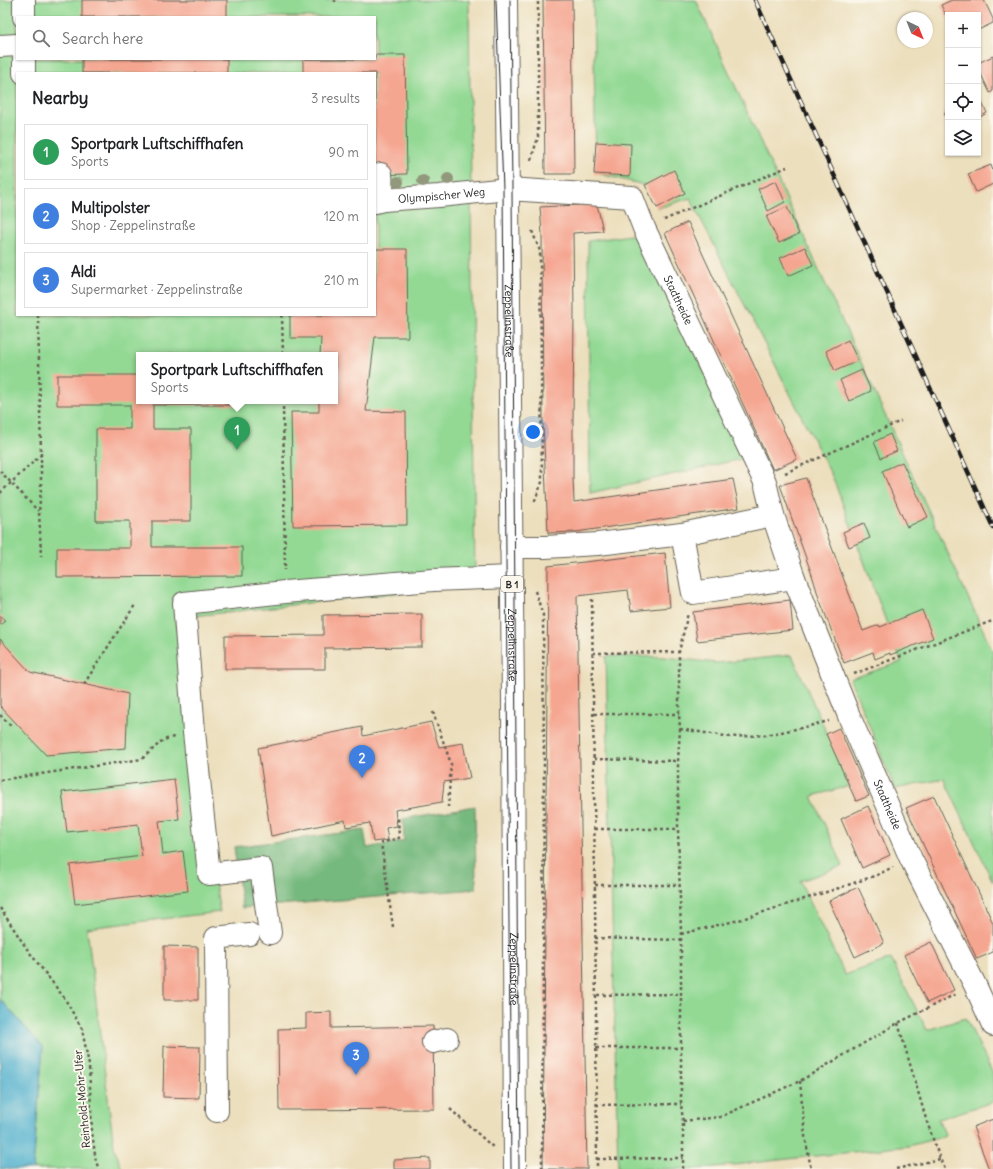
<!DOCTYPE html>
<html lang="en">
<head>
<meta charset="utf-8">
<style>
	body { margin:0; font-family:Delius,sans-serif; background:#f2f2f2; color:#202124 }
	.controls { position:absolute; right:12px; top:12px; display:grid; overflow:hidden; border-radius:0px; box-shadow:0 1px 3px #0004 }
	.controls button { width:36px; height:36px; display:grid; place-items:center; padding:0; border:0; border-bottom:1px solid #e0e0e0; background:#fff; color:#202124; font:20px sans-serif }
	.compass { position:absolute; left:897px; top:12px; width:36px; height:36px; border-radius:50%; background:#fff; box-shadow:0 1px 3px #0004; rotate:137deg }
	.you { position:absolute; left:533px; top:432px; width:14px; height:14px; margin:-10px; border:3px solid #fff; border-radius:50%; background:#1a73e8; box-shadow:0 0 0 6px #1a73e833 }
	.badge { display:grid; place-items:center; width:26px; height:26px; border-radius:50%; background:#db2777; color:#fff; font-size:13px; font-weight:700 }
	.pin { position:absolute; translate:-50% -33px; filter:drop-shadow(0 1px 2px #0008) }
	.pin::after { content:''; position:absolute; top:21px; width:14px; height:12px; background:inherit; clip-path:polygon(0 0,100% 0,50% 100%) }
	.popup { position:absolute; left:136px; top:352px; width:202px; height:52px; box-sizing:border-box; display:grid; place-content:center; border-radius:0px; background:#fff; filter:drop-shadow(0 1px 3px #0005); font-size:13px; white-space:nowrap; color:#757577 }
	.popup b { font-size:15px; color:#202124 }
	.popup::after { content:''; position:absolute; left:50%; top:100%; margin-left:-8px; border:8px solid transparent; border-top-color:#fff }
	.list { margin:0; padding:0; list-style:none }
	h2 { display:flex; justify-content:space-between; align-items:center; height:52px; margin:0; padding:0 16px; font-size:17px }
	h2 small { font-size:13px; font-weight:400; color:#757577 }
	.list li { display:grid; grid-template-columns:26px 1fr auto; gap:12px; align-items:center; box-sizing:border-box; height:56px; margin:0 8px 8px; padding:0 8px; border:1px solid #e0e0e0; border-radius:0px }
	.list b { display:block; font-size:15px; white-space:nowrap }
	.list p { margin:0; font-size:13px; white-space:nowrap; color:#757577 }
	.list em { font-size:13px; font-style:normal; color:#757577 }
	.icon { flex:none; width:22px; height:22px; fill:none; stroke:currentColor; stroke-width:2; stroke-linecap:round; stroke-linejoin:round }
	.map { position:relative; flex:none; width:993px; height:1169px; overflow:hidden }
	.search { position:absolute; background:#fff; box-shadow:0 1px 3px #0004; left:16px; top:16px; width:360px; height:44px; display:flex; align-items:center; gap:10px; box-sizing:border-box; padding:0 14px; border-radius:0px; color:#757577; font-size:15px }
	.panel { position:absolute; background:#fff; box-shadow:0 1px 3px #0004; left:16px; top:72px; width:360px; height:244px; border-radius:0px }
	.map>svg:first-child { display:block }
	.green { fill:#93d994; stroke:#587a58; fill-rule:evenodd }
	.forest { fill:#76b97e; stroke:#496a4d }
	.water { fill:#4fb0ce; stroke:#366675 }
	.building { fill:#f5a691 }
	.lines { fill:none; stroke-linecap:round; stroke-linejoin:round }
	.minor-casing { stroke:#656054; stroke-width:24 }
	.major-casing { stroke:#656054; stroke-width:24 }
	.path { stroke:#656054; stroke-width:2.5; stroke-dasharray:3 3; stroke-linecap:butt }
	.minor { stroke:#fff; stroke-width:22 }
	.major { stroke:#fff; stroke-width:22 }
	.tram { stroke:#1c1c1c; stroke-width:1 }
	.rail-casing { stroke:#1c1c1c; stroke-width:4.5 }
	.rail { stroke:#fbf7ec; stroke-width:3; stroke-dasharray:9; stroke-linecap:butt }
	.tree { fill:#91987c }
	.labels { text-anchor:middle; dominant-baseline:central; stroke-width:4; stroke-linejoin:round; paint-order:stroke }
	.shield { fill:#fbf7ec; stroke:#5f5e5a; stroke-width:1 }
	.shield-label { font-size:10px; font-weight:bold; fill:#1c1c1c }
	.street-label { font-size:11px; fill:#1c1c1c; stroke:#fbf7ec }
</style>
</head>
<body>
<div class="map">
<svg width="993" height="1169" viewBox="0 0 993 1169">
	<rect width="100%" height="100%" fill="#fbf7ec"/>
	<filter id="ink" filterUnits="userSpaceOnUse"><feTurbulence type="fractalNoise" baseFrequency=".025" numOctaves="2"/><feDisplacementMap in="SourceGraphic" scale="8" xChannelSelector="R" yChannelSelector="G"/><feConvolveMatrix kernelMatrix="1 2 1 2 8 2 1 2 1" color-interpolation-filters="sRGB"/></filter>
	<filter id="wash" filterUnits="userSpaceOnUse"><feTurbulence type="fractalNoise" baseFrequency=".012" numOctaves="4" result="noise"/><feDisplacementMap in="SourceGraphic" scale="16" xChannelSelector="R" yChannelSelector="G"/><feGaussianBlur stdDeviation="0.9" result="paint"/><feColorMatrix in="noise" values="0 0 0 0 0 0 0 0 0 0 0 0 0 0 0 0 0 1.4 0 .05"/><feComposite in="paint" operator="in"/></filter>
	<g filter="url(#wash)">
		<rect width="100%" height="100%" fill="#ecdfbd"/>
		<g class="green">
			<path d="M0 0H469L475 584 176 618 192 749 220 912 87 928 114 1147 122 1169H33L43 1047 0 999ZM17 17H375V59H17ZM17 73H375V315H17ZM139 355H335V401H139Z"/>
			<path d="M593 0H696L993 652V882L944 779 895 789 850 679 901 662 833 478 690 198 658 208 648 186 596 173Z"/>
			<path d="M637 234 746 458 590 493 588 241Z"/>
			<path d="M792 655 850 786 812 796 843 866 800 881 845 975 891 959 927 1030 966 1018 993 1074V1102L938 1119 946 1136 908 1146 696 1169H618L606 656 665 657 717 663Z"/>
		</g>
		<path class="forest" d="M475 806 476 889 242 908 234 847 364 830 367 848 404 841 403 819Z"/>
		<path class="water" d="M0 999 43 1047 33 1169H0Z"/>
		<g id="blocks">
			<g class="building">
				<rect x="82" y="0" width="145" height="17"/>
				<path d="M543 0H572L574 174H545Z"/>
				<path d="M952 0H984L993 19V23L978 30V15H948V19L941 5Z"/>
				<path d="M375 55H405L407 174 375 175V73H303V59H375Z"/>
				<path d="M993 56V91L990 93 978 68V63Z"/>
				<rect x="82" y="59" width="145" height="14"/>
				<path d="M978 97H979L987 113 978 118Z"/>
				<path d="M948 111V122L944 113Z"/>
				<path d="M596 142 631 144 630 176 594 174Z"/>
				<path d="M991 165 993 171V184L976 192 968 174Z"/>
				<path d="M674 170 685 193 657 208 645 185Z"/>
				<path d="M776 181 785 202 768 211 758 189Z"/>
				<path d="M597 204 603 231 573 233 574 312 573 422V478L574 502 733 479 739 508 576 532 548 533 543 422 542 234 540 207Z"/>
				<path d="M787 207 799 234 779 243 766 216Z"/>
				<path d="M688 222 797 459 773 470 665 233Z"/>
				<path d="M805 247 813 265 788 276 780 258Z"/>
				<path d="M375 249H407L408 337H375L366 411 406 412 407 525 293 526 291 412H319V401H335V355H320L321 338H290V315H375Z"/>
				<path d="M848 340 858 361 835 371 826 351Z"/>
				<path d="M862 370 871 391 849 401 840 380Z"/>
				<path d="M57 375H139V401H242V405H153V429H191V521H152V547H242V576L57 577V548H130V521H96V429H130V405H57Z"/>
				<path d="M890 434 897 451 881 458 874 442Z"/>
				<path d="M902 462 928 517 907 527 882 471Z"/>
				<path d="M806 478 863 631 879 625 880 627 922 610 933 638 890 655V653L875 659 873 652 844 663 819 598 812 575 780 485Z"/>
				<path d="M864 523 870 538 849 547 843 532Z"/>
				<path d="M665 553 670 607 631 611 628 590 577 596 587 1169H543L548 566Z"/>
				<path d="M790 600 793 630 697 641 693 612Z"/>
				<path d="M422 614V647L325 648V669H225V636L323 635V615Z"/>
				<path d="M0 615 5 621 0 625Z"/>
				<path d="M0 639 30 672 128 694 126 748 46 755 0 706Z"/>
				<path d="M431 722 439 747 463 743 470 778 444 782 442 802 395 810 397 826 386 828 388 840 373 842 370 823 346 827 345 820 271 836 258 748 362 727 363 736Z"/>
				<path d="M839 728 869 796 856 801 826 734Z"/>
				<path d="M174 779 179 819 159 821 161 836 163 854 183 851 188 891 75 904 70 865 142 856 138 824 67 832 62 792Z"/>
				<path d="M934 796 993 923V952L977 959 906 808Z"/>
				<path d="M868 806 890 855 862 868 841 819Z"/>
				<path d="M858 887 884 943 855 957 829 901Z"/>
				<path d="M931 942 954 990 927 1003 904 955Z"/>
				<path d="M164 946 198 947V1000H164Z"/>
				<path d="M331 1012V1028L433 1026 434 1109 279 1110 278 1029 306 1028V1013Z"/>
				<path d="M164 1046 200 1047 199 1098 163 1097Z"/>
				<path d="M993 1119V1169H989L973 1127Z"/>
				<path d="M430 1158V1169H394V1160Z"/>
			</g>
		</g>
	</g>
	<g filter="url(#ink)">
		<use href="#blocks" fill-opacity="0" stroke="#656054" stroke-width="1"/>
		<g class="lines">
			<g class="minor-casing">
				<g id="minor">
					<path d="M24 17V0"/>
					<path d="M0 46 17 45"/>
					<path d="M24 59V73"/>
					<path d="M381 174 383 200"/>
					<path id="s1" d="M375 202 383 200 439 196 508 189 632 197 644 228 765 482 773 515 794 578 849 716 911 859 975 985 993 1025"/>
					<path d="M682 534 693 593 794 578"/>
					<path d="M511 547H545L598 544 682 534 773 515"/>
					<path d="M270 933 261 868 209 874 194 732 184 603 285 592 433 580 511 577"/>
					<path d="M433 1042 447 1039"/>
					<path d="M217 1111 216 938 249 934"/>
				</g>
			</g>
			<g class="major-casing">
				<g id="major">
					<path id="s2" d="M506 0 513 700 515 1169"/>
				</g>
			</g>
			<g class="path">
				<path d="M335 0V2"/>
				<path d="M531 160 538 137V0"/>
				<path d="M664 220 787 167"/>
				<path d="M532 231 540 251 542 482 534 503"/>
				<path d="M38 315 41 455V487L39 512 40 531 41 557"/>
				<path d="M282 315 283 355"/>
				<path d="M283 401 285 570"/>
				<path d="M0 471 38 511"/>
				<path d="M785 473 901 421"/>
				<path d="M0 493 41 455"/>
				<path d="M535 591 543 615 544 763 542 1169"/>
				<path d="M592 599C594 789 596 979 597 1169"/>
				<path d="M593 653 679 652"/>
				<path d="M854 674 992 621"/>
				<path d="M84 684 135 605"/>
				<path d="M433 712 451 764 448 807"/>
				<path d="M594 714H679"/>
				<path d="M0 715 12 727"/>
				<path d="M680 729 731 737 766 735 801 728 829 721"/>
				<path d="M594 759 678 761"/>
				<path d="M0 780 142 759 163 740 174 737"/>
				<path d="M595 829H678"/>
				<path d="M595 885H680"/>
				<path d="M0 908 27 949 65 999 82 1029 89 1065 92 1132 96 1162 99 1169"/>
				<path d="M393 927 381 843 399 838 398 816"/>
				<path d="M681 934 739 920 776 908 839 888 877 875 893 867"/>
				<path d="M595 938 681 940"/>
				<path d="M597 995 681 994"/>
				<path d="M898 1023 926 1119 940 1159 945 1169"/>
				<path d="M596 1048H682"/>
				<path d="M800 1081 805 1136 811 1169"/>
				<path d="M596 1105 681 1104"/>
				<path d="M450 1109 494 1148"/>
				<path d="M683 1121 720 1117 800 1081 898 1023 956 994"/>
				<path d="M597 1159 683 1158"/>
				<path d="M683 1169V1121L681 1104V934L678 829V761L680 729 679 714V652L688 613"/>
				<path d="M896 1169 940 1159"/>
			</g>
			<use href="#minor" class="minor"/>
			<use href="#major" class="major"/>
			<g class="tram">
				<path d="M496 0 503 189 511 1169"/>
				<path d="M510 0 512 189 519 1169"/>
			</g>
			<g class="rail-casing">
				<path id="rail" d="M755 0 993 527"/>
			</g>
			<use href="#rail" class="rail"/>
		</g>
		<g class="tree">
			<circle cx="448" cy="179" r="6"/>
			<circle cx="423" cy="181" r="6"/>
			<circle cx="398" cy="182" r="6"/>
		</g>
	</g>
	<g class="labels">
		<rect class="shield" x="501" y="576" width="22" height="16" rx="3"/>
		<g class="shield-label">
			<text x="512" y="584">B 1</text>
		</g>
		<g class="street-label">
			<text stroke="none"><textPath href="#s1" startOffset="67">Olympischer Weg</textPath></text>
			<text stroke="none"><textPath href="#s1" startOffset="371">Stadtheide</textPath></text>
			<text stroke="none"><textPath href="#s2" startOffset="321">Zeppelinstraße</textPath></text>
			<text stroke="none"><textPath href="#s2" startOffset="645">Zeppelinstraße</textPath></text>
			<text stroke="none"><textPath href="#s1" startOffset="918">Stadtheide</textPath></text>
			<text stroke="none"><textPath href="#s2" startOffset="969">Zeppelinstraße</textPath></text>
			<text transform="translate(82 1099) rotate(-95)">Reinhold-Mohr-Ufer</text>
		</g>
	</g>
</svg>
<div class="controls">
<button>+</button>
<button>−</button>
<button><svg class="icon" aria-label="locate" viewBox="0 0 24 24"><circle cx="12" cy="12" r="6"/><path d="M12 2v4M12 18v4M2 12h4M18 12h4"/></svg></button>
<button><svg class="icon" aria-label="layers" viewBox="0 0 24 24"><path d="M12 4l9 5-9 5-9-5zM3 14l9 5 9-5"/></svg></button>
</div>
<svg class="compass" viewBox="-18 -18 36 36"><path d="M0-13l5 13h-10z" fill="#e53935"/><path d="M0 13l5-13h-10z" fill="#757577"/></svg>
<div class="you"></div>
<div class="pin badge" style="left:237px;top:450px;background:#2e9e5b">1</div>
<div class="popup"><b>Sportpark Luftschiffhafen</b>Sports</div>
<div class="pin badge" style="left:362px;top:778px;background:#3f7fe0">2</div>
<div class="pin badge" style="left:356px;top:1075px;background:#3f7fe0">3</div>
<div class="search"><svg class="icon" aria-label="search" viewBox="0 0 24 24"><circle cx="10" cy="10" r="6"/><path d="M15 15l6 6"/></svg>Search here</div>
<section class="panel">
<h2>Nearby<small>3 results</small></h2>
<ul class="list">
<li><span class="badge" style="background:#2e9e5b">1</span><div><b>Sportpark Luftschiffhafen</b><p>Sports</p></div><em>90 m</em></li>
<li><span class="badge" style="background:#3f7fe0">2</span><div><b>Multipolster</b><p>Shop · Zeppelinstraße</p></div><em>120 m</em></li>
<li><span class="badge" style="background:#3f7fe0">3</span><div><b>Aldi</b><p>Supermarket · Zeppelinstraße</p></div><em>210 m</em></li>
</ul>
</section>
</div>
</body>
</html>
